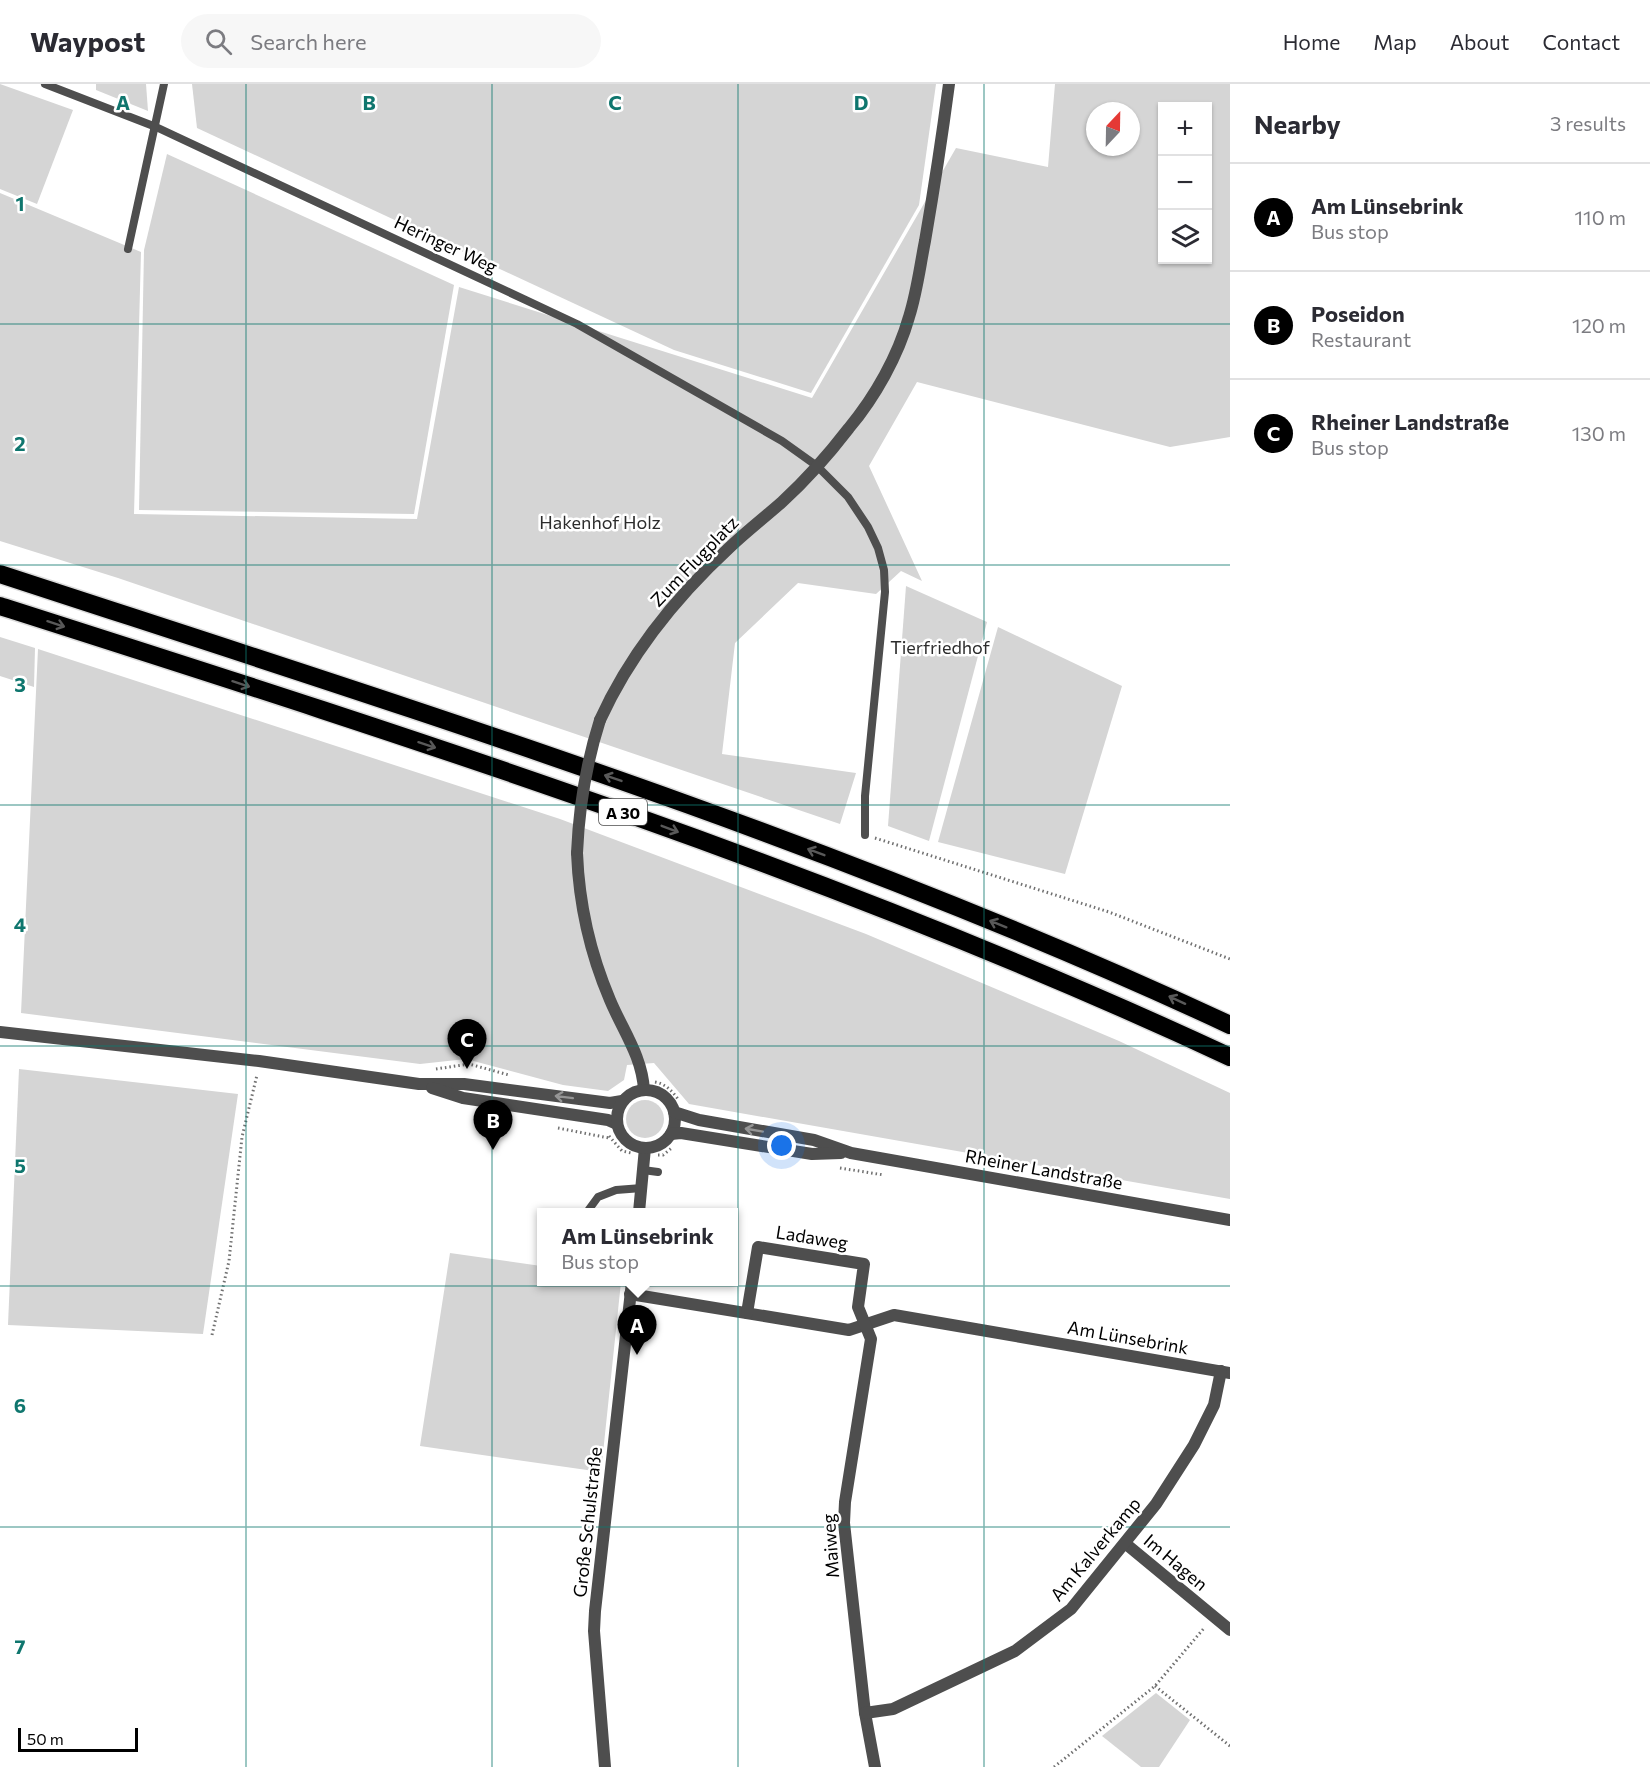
<!DOCTYPE html>
<html lang="en">
<head>
<meta charset="utf-8">
<style>
	body { margin:0; font-family:Commissioner,sans-serif; background:#f7f7f7; color:#2b2b33 }
	.controls { position:absolute; right:18px; top:18px; display:grid; overflow:hidden; border-radius:0px; box-shadow:0 2px 4px #0004 }
	.controls button { width:54px; height:54px; display:grid; place-items:center; padding:0; border:0; border-bottom:2px solid #e1e1e2; background:#fff; color:#2b2b33; font:30px sans-serif }
	.compass { position:absolute; left:1086px; top:18px; width:54px; height:54px; border-radius:50%; background:#fff; box-shadow:0 2px 4px #0004; rotate:22deg }
	.scale { position:absolute; left:18px; bottom:15px; width:120px; box-sizing:border-box; padding-left:6px; border:3px solid #000; border-top:0; font-size:16px; line-height:21px; white-space:nowrap; color:#000; -webkit-text-stroke:4px #fff; paint-order:stroke }
	.you { position:absolute; left:782px; top:1062px; width:21px; height:21px; margin:-15px; border:4px solid #fff; border-radius:50%; background:#1a73e8; box-shadow:0 0 0 9px #1a73e833 }
	.badge { display:grid; place-items:center; width:39px; height:39px; border-radius:50%; background:#000; color:#fff; font-size:20px; font-weight:700 }
	.pin { position:absolute; translate:-50% -50px; filter:drop-shadow(0 2px 3px #0008) }
	.pin::after { content:''; position:absolute; top:32px; width:21px; height:18px; background:inherit; clip-path:polygon(0 0,100% 0,50% 100%) }
	.popup { position:absolute; left:537px; top:1124px; width:201px; height:78px; box-sizing:border-box; display:grid; place-content:center; border-radius:0px; background:#fff; filter:drop-shadow(0 2px 4px #0005); font-size:20px; white-space:nowrap; color:#7c7c81 }
	.popup b { font-size:22px; color:#2b2b33 }
	.popup::after { content:''; position:absolute; left:50%; top:100%; margin-left:-12px; border:12px solid transparent; border-top-color:#fff }
	.list { margin:0; padding:0; list-style:none }
	h2 { display:flex; justify-content:space-between; align-items:center; height:78px; margin:0; padding:0 24px; font-size:26px }
	h2 small { font-size:20px; font-weight:400; color:#7c7c81 }
	.list li { display:grid; grid-template-columns:39px 1fr auto; gap:18px; align-items:center; box-sizing:border-box; height:108px; padding:0 24px; border-top:2px solid #e1e1e2 }
	.list b { display:block; font-size:22px; white-space:nowrap }
	.list p { margin:0; font-size:20px; white-space:nowrap; color:#7c7c81 }
	.list em { font-size:20px; font-style:normal; color:#7c7c81 }
	.icon { flex:none; width:33px; height:33px; fill:none; stroke:currentColor; stroke-width:2; stroke-linecap:round; stroke-linejoin:round }
	.map { position:relative; flex:none; width:1230px; height:1683px; overflow:hidden }
	header { display:flex; align-items:center; gap:36px; box-sizing:border-box; height:84px; padding:0 30px; background:#fff; border-bottom:2px solid #e1e1e2 }
	header strong { font-size:28px }
	nav { display:flex; gap:33px; margin-inline-start:auto; font-size:21px }
	.search { width:420px; height:54px; background:#f7f7f7; display:flex; align-items:center; gap:15px; box-sizing:border-box; padding:0 21px; border-radius:33px; color:#7c7c81; font-size:22px }
	main { display:flex }
	aside { flex:1; background:#fff }
	.map>svg:first-child { display:block }
	.green { fill:#d5d5d5; fill-rule:evenodd }
	.lines { fill:none; stroke-linecap:round; stroke-linejoin:round }
	.motorway-casing { stroke:#dbdbdb; stroke-width:21 }
	.path { stroke:#707070; stroke-width:3; stroke-dasharray:1.5 3; stroke-linecap:butt }
	.service { stroke:#4e4e4e; stroke-width:8 }
	.minor { stroke:#4e4e4e; stroke-width:12 }
	.tertiary { stroke:#4e4e4e; stroke-width:12 }
	.motorway { stroke:#000; stroke-width:18 }
	.tertiary-bridge { stroke:#4e4e4e; stroke-width:12 }
	.oneway { stroke:#595959 }
	.oneway2 { stroke:#959595 }
	.grid { fill:none; stroke:#0f766e; stroke-width:1.5; stroke-opacity:0.55 }
	.labels { text-anchor:middle; dominant-baseline:central; stroke-width:5; stroke-linejoin:round; paint-order:stroke }
	.shield { fill:#fff; stroke:#4c4c4c; stroke-width:1.5 }
	.shield-label { font-size:16px; font-weight:bold; fill:#000 }
	.street-label { font-size:18px; fill:#000; stroke:#fff }
	.park-label { font-size:18px; fill:#2c2c2c; stroke:#fff }
	.grid-label { font-size:20px; text-anchor:middle; font-weight:bold; fill:#0f766e; stroke:#fff; stroke-width:5; stroke-linejoin:round; paint-order:stroke }
</style>
</head>
<body>
<header>
<strong>Waypost</strong>
<div class="search"><svg class="icon" aria-label="search" viewBox="0 0 24 24"><circle cx="10" cy="10" r="6"/><path d="M15 15l6 6"/></svg>Search here</div>
<nav><a>Home</a><a>Map</a><a>About</a><a>Contact</a></nav>
</header>
<main>
<div class="map">
<svg width="1230" height="1683" viewBox="0 0 1230 1683">
	<rect width="100%" height="100%" fill="#fff"/>
	<g class="green">
		<path d="M0 0 73 26 37 120 0 105Z"/>
		<path d="M96 0H146L148 27 96 6Z"/>
		<path d="M192 0H936L919 121 811 309 674 266 197 44Z"/>
		<path d="M1055 0H1230V353L1170 363 917 298 869 382 922 497 901 487 876 510 798 499 735 559 722 670 856 689 840 740 118 494 0 457V109L141 168 134 430 417 435 459 203 812 314 956 64 1048 83ZM1162 22H1208V176H1162ZM1095 27H1131V63H1095Z"/>
		<path d="M167 70 454 201 414 430 139 426 144 166Z"/>
		<path d="M906 502 987 538 929 757 888 742Z"/>
		<path d="M998 543 1122 602 1065 790 938 758Z"/>
		<path d="M0 553 35 564 34 603 0 592Z"/>
		<path d="M38 565 560 735 866 850 1119 957 1230 1009V1115L689 1020 654 979 627 981 624 996 608 1007 563 1001 466 975 420 980 21 929Z"/>
		<path d="M19 985 238 1010 203 1250 8 1241Z"/>
		<circle cx="645" cy="1035" r="19"/>
		<path d="M450 1169 541 1182V1198H621L601 1388 420 1362Z"/>
		<path d="M1156 1609 1190 1636 1159 1683H1141L1102 1652Z"/>
	</g>
	<g class="lines">
		<g class="motorway-casing">
			<g id="motorway">
				<path d="M0 490C415 626 834 756 1230 941"/>
				<path d="M0 522C416 655 834 788 1230 973"/>
			</g>
		</g>
		<g class="path">
			<path d="M875 754 1109 828 1230 875"/>
			<path d="M436 985 469 980 509 991"/>
			<path d="M655 998C666 1000 672 1007 678 1015"/>
			<path d="M558 1044 609 1054"/>
			<path d="M609 1052 622 1067 631 1069"/>
			<path d="M658 1071H663L673 1063"/>
			<path d="M840 1084 884 1091"/>
			<path d="M212 1251 229 1177 242 1053 257 991"/>
			<path d="M1155 1602 1230 1662"/>
			<path d="M1054 1683 1155 1602 1205 1543"/>
		</g>
		<g class="service">
			<path d="M45 0 156 43 577 240 782 357 817 382 848 413 868 443 878 464 884 486 885 508 865 712V751"/>
			<path d="M128 165 164 0"/>
			<path d="M643 1086 658 1088"/>
			<path d="M587 1128 598 1113 616 1106 642 1104"/>
		</g>
		<g class="minor">
			<path d="M639 1128 645 1064"/>
			<path d="M630 1210 849 1246 894 1231 1230 1289"/>
			<path d="M747 1229 758 1163 864 1180 858 1223 871 1255 845 1418 844 1439 865 1629 875 1683"/>
			<path d="M1126 1460 1230 1546"/>
			<path d="M865 1629 893 1625 1015 1567 1071 1525 1156 1420 1194 1361 1214 1321 1221 1287"/>
			<path d="M605 1683 594 1547 595 1527 632 1198"/>
		</g>
		<g class="tertiary">
			<path d="M600 636C630 570 677 512 730 463 747 447 765 433 782 418 806 396 829 370 849 344 875 313 898 272 909 233 917 208 920 182 925 157 934 105 942 53 949 0"/>
			<path d="M577 769C579 820 590 869 610 916 623 947 642 972 644 1006"/>
			<path d="M0 948 259 977 419 1000H464L610 1019 622 1017"/>
			<path d="M432 1004 463 1014 608 1036 617 1040"/>
			<circle cx="646" cy="1035" r="29"/>
			<path d="M674 1028 699 1036 814 1056 851 1069 1230 1136"/>
			<path d="M671 1050 681 1049 812 1070 841 1069"/>
		</g>
		<use href="#motorway" class="motorway"/>
		<path class="tertiary-bridge" d="M577 769C579 722 586 680 600 636"/>
	</g>
	<defs><path id="oneway-shaft" d="M-6 0H5M1.5-3L5.5 0L1.5 3" fill="none" stroke-width="1.6" stroke-linecap="round" stroke-linejoin="round" transform="scale(1.5)"/></defs>
	<g class="oneway">
		<use href="#oneway-shaft" transform="translate(56 540) rotate(18)"/>
		<use href="#oneway-shaft" transform="translate(241 600) rotate(18)"/>
		<use href="#oneway-shaft" transform="translate(427 661) rotate(18)"/>
		<use href="#oneway-shaft" transform="translate(613 694) rotate(-161)"/>
		<use href="#oneway-shaft" transform="translate(670 745) rotate(21)"/>
		<use href="#oneway-shaft" transform="translate(816 768) rotate(-159)"/>
		<use href="#oneway-shaft" transform="translate(998 840) rotate(-158)"/>
		<use href="#oneway-shaft" transform="translate(1177 916) rotate(-155)"/>
	</g>
	<g class="oneway2">
		<use href="#oneway-shaft" transform="translate(564 1013) rotate(-173)"/>
		<use href="#oneway-shaft" transform="translate(754 1046) rotate(-170)"/>
	</g>
	<path class="grid" d="M246 0V1683M492 0V1683M738 0V1683M984 0V1683M0 240H1230M0 481H1230M0 721H1230M0 962H1230M0 1202H1230M0 1443H1230"/>
	<g class="labels">
		<rect class="shield" x="599" y="715" width="48" height="26" rx="4.5"/>
		<g class="shield-label">
			<text x="623" y="728">A 30</text>
		</g>
		<g class="street-label">
			<text transform="translate(446 160) rotate(25)">Heringer Weg</text>
			<text transform="translate(694 477) rotate(-46)">Zum Flugplatz</text>
			<text transform="translate(1044 1085) rotate(10)">Rheiner Landstraße</text>
			<text transform="translate(812 1153) rotate(9)">Ladaweg</text>
			<text transform="translate(1128 1253) rotate(10)">Am Lünsebrink</text>
			<text transform="translate(587 1438) rotate(-84)">Große Schulstraße</text>
			<text transform="translate(830 1462) rotate(-94)">Maiweg</text>
			<text transform="translate(1095 1465) rotate(-50)">Am Kalverkamp</text>
			<text transform="translate(1176 1478) rotate(40)">Im Hagen</text>
		</g>
		<g class="park-label">
			<text x="600" y="438">Hakenhof Holz</text>
			<text x="940" y="563">Tierfriedhof</text>
		</g>
	</g>
	<g class="grid-label">
		<text x="123" y="26">A</text>
		<text x="369" y="26">B</text>
		<text x="615" y="26">C</text>
		<text x="861" y="26">D</text>
		<text x="20" y="127">1</text>
		<text x="20" y="367">2</text>
		<text x="20" y="608">3</text>
		<text x="20" y="848">4</text>
		<text x="20" y="1089">5</text>
		<text x="20" y="1329">6</text>
		<text x="20" y="1570">7</text>
	</g>
</svg>
<div class="controls">
<button>+</button>
<button>−</button>
<button><svg class="icon" aria-label="layers" viewBox="0 0 24 24"><path d="M12 4l9 5-9 5-9-5zM3 14l9 5 9-5"/></svg></button>
</div>
<svg class="compass" viewBox="-18 -18 36 36"><path d="M0-13l5 13h-10z" fill="#e53935"/><path d="M0 13l5-13h-10z" fill="#7c7c81"/></svg>
<div class="scale">50 m</div>
<div class="you"></div>
<div class="pin badge" style="left:637px;top:1271px">A</div>
<div class="popup"><b>Am Lünsebrink</b>Bus stop</div>
<div class="pin badge" style="left:493px;top:1066px">B</div>
<div class="pin badge" style="left:467px;top:985px">C</div>
</div>
<aside>
<h2>Nearby<small>3 results</small></h2>
<ul class="list">
<li><span class="badge">A</span><div><b>Am Lünsebrink</b><p>Bus stop</p></div><em>110 m</em></li>
<li><span class="badge">B</span><div><b>Poseidon</b><p>Restaurant</p></div><em>120 m</em></li>
<li><span class="badge">C</span><div><b>Rheiner Landstraße</b><p>Bus stop</p></div><em>130 m</em></li>
</ul>
</aside>
</main>
</body>
</html>
